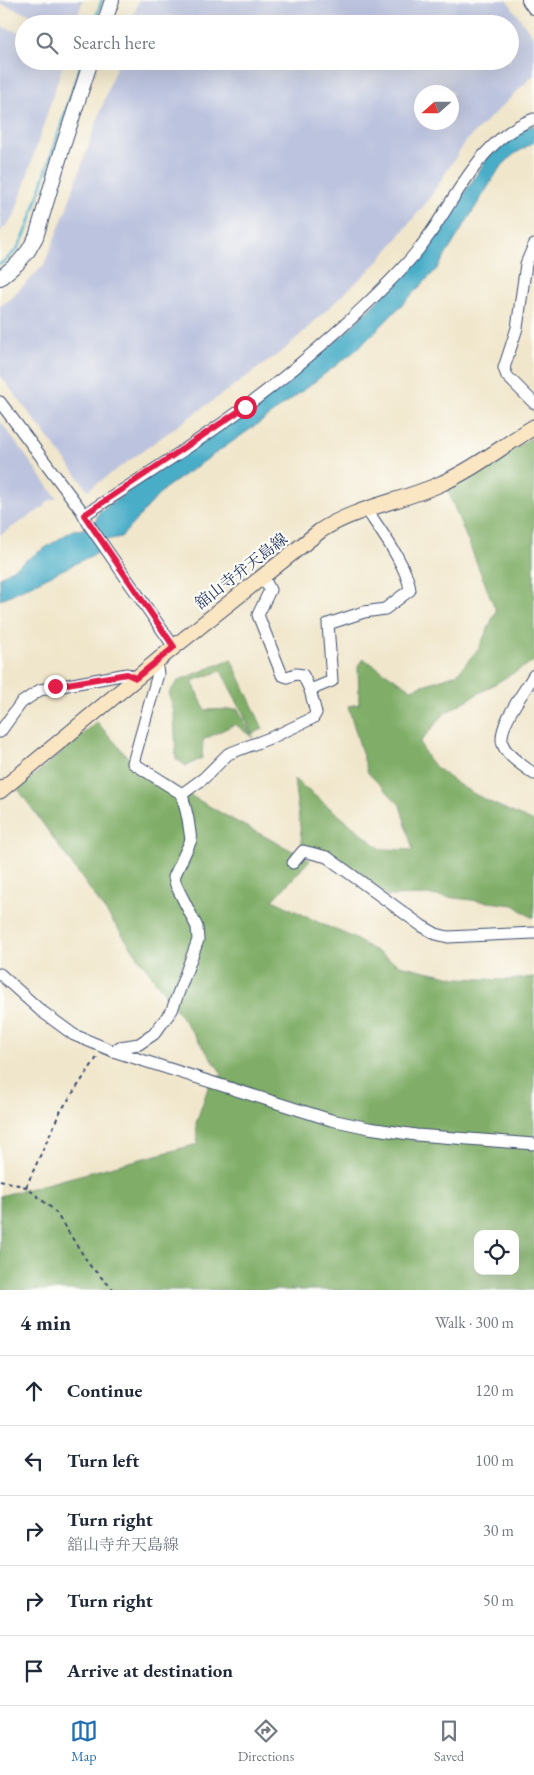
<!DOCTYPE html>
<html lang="en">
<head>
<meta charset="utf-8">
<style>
	body { margin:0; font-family:"EB Garamond","Noto Serif JP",serif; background:#f6f6f7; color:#1f2937 }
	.controls { position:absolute; right:15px; bottom:15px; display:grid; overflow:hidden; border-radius:10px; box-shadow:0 5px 20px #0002 }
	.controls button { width:45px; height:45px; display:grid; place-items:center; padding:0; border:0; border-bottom:1px solid #e0e1e3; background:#fff; color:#1f2937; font:25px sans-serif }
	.compass { position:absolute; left:414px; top:85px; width:45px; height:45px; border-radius:50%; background:#fff; box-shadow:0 5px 20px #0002; rotate:249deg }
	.stop { position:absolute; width:15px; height:15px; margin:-11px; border:4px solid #e11d48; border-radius:50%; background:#fff }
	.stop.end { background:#e11d48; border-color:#fff; box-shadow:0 1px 5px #0008 }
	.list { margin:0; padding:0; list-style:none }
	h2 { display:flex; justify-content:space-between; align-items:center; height:65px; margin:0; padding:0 20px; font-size:21px }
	h2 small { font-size:16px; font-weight:400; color:#747a83 }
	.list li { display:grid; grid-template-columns:32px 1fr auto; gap:15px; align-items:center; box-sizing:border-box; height:70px; padding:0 20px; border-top:1px solid #e0e1e3 }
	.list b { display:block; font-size:19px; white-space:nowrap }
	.list p { margin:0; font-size:16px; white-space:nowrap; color:#747a83 }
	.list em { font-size:16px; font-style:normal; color:#747a83 }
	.icon { flex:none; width:28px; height:28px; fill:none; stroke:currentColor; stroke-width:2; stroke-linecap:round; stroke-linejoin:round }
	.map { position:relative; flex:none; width:534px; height:1290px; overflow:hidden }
	.search { position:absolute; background:#fff; box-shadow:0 5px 20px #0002; left:15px; right:15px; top:15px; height:55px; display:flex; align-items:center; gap:12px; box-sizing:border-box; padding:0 18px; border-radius:28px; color:#747a83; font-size:19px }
	.sheet { height:415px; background:#fff }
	nav { display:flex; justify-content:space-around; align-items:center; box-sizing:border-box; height:70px; border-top:1px solid #e0e1e3; background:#fff; font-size:14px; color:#747a83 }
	nav a { display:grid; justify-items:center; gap:2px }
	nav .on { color:#1f6fb2 }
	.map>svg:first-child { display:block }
	.industrial { fill:#bcc3de; fill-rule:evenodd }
	.forest { fill:#80ae67; stroke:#4e6e62; fill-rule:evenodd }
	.water { fill:#49adc8; stroke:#326e93 }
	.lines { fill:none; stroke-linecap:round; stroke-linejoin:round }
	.stream { stroke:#49adc8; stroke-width:3 }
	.minor-casing { stroke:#3b4a6e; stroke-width:13 }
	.tertiary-casing { stroke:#3b4a6e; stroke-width:16 }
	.secondary-casing { stroke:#3b4a6e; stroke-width:17 }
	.path { stroke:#3b4a6e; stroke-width:2; stroke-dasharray:4 4; stroke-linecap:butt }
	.minor { stroke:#fff; stroke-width:11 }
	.tertiary { stroke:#fff; stroke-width:14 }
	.secondary { stroke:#fbe6c3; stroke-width:15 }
	.route { stroke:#e11d48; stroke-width:6 }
	.labels { text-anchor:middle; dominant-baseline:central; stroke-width:4.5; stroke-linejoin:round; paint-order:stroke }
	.street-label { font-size:16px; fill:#1b2f5e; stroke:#fdfcf7 }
</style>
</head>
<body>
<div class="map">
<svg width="534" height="1290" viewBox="0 0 534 1290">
	<rect width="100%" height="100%" fill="#fdfcf7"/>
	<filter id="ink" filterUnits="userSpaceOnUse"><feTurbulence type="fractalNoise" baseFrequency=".02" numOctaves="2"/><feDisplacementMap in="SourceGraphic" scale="10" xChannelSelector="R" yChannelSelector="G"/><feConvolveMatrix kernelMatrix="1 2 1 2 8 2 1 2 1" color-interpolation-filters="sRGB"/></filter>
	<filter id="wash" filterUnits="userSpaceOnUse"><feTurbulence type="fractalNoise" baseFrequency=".0096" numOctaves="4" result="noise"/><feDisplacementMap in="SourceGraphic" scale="20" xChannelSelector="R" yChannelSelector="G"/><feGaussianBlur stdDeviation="1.12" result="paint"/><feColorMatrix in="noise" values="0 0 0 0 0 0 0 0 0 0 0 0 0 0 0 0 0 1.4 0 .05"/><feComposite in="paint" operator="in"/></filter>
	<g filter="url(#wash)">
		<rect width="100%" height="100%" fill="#f0e6cb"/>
		<g class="industrial">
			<path d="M0 0H83L78 15 72 24H59L0 4Z"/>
			<path d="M139 0H507L534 38V75L466 141 429 199 379 261 285 349 88 490 0 375V306L8 301 44 265 66 210 118 61H510V24H130ZM452 92V122H422V92Z"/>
			<path d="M0 26 24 34V61H64L14 217 0 232Z"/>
			<path d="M0 421 57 498 48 501 44 507 0 535Z"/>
		</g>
		<g class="forest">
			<path d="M534 436V661L445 713 420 742C423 749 426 757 431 762 459 791 499 806 534 822V917H531L514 905 429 895 387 896 352 869 303 851 294 779 381 849 413 850 400 805 368 773 348 706 359 704 358 665 364 659 411 689 457 674 479 648 496 611 447 489Z"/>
			<path d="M231 659 263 729 252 734 243 713 221 671 192 681 205 710 238 709 253 738 235 724 203 740 202 758 186 766 176 759 174 713 169 693 178 681Z"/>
			<path d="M97 722 133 763 237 822 310 860 273 900 324 925 352 937 399 965 457 978 508 980 534 977V1290H0V1196L198 1144 196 1123 211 1079 223 1075 18 789ZM478 1234H515V1271H478Z"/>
		</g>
		<path class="water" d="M534 125V142L513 155 499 169 437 269 373 334 355 351 265 419 164 489 121 537 106 540 98 545 97 553 0 600V577L73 530C89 529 94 528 99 512L278 387 341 337 423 255 489 156 516 132Z"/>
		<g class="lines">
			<g class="stream">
				<path d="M94 24 102 0"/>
				<path d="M0 264C16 254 21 244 28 227L82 61"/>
			</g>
		</g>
	</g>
	<g filter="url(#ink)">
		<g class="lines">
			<g class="minor-casing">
				<g id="minor">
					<path d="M534 245 526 264 517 328 504 368 507 376 534 403"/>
					<path d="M0 402 81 510 90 526 174 647"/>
					<path d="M84 515C138 480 193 446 245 407 282 380 318 349 352 318 375 296 399 274 418 250 454 206 477 139 534 119"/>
					<path d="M156 662 158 674 156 681 133 763 182 794"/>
					<path d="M534 675C525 691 496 727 503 745 508 757 524 766 534 774"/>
					<path d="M310 690 332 681 328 624 364 612 385 609 410 590C408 567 380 530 367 510"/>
					<path d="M0 732 21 703 40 690 127 674 136 678"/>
					<path d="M293 863 303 851 327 857 422 926 436 934 448 937 534 933"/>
					<path d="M0 974 40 1010 74 1035 113 1051 331 1120 369 1128 416 1135 534 1144"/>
					<path d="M113 1051 120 1047 139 1044 154 1034 172 1010 198 940 197 927 176 885 174 877 191 840 188 819 182 794 204 778 228 754 275 736 313 718 316 713 310 690 303 675 296 674 287 677 282 675 258 615 270 590 263 576"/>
				</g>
			</g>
			<g class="tertiary-casing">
				<g id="tertiary">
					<path d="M529 0 534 7"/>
					<path d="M104 24 112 0"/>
					<path d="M0 278 18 263 28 251 36 237 63 146 91 61"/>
				</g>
			</g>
			<g class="secondary-casing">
				<path id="secondary" d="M0 791 174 647 320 531C355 508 399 502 438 485 471 471 503 446 534 427"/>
			</g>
			<g class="path">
				<path d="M0 1180 26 1187 54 1210 91 1267 114 1290"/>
				<path d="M26 1187 60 1112 98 1056"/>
			</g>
			<use href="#minor" class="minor"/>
			<use href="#tertiary" class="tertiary"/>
			<use href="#secondary" class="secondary"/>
		</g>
	</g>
	<g class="lines" filter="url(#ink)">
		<path class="route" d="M55 686 127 674 136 678 174 647 84 515 245 407"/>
	</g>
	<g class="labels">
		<g class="street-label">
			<text transform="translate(241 571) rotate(-38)">舘山寺弁天島線</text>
		</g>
	</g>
</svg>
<div class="controls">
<button><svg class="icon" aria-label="locate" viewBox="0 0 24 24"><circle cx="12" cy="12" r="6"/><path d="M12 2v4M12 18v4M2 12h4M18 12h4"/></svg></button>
</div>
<svg class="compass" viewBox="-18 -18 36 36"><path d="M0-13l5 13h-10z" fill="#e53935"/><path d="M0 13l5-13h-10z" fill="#747a83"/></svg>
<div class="stop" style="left:245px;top:407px"></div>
<div class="stop end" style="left:55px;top:686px"></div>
<div class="search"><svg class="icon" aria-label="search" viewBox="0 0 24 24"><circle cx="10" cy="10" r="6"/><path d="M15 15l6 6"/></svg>Search here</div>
</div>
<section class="sheet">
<h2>4 min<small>Walk · 300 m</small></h2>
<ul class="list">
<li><svg class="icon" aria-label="ahead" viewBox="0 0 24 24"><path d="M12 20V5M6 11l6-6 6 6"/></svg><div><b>Continue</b></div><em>120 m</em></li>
<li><svg class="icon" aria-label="left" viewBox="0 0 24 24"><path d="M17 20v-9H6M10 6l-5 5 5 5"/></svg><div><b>Turn left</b></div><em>100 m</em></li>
<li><svg class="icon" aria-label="right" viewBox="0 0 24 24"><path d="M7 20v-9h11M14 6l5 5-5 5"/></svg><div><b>Turn right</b><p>舘山寺弁天島線</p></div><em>30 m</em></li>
<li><svg class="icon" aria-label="right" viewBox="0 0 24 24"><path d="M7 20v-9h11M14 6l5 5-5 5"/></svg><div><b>Turn right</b></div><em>50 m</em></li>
<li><svg class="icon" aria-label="arrive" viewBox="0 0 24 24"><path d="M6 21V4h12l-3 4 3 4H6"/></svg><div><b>Arrive at destination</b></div></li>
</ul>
</section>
<nav>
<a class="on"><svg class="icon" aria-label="map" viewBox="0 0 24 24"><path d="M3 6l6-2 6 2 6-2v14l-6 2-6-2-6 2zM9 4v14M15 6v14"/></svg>Map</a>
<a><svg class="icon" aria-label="directions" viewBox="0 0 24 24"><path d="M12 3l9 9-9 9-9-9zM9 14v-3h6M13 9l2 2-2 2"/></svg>Directions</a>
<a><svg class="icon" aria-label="saved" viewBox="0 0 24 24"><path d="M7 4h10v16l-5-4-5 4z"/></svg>Saved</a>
</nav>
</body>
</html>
